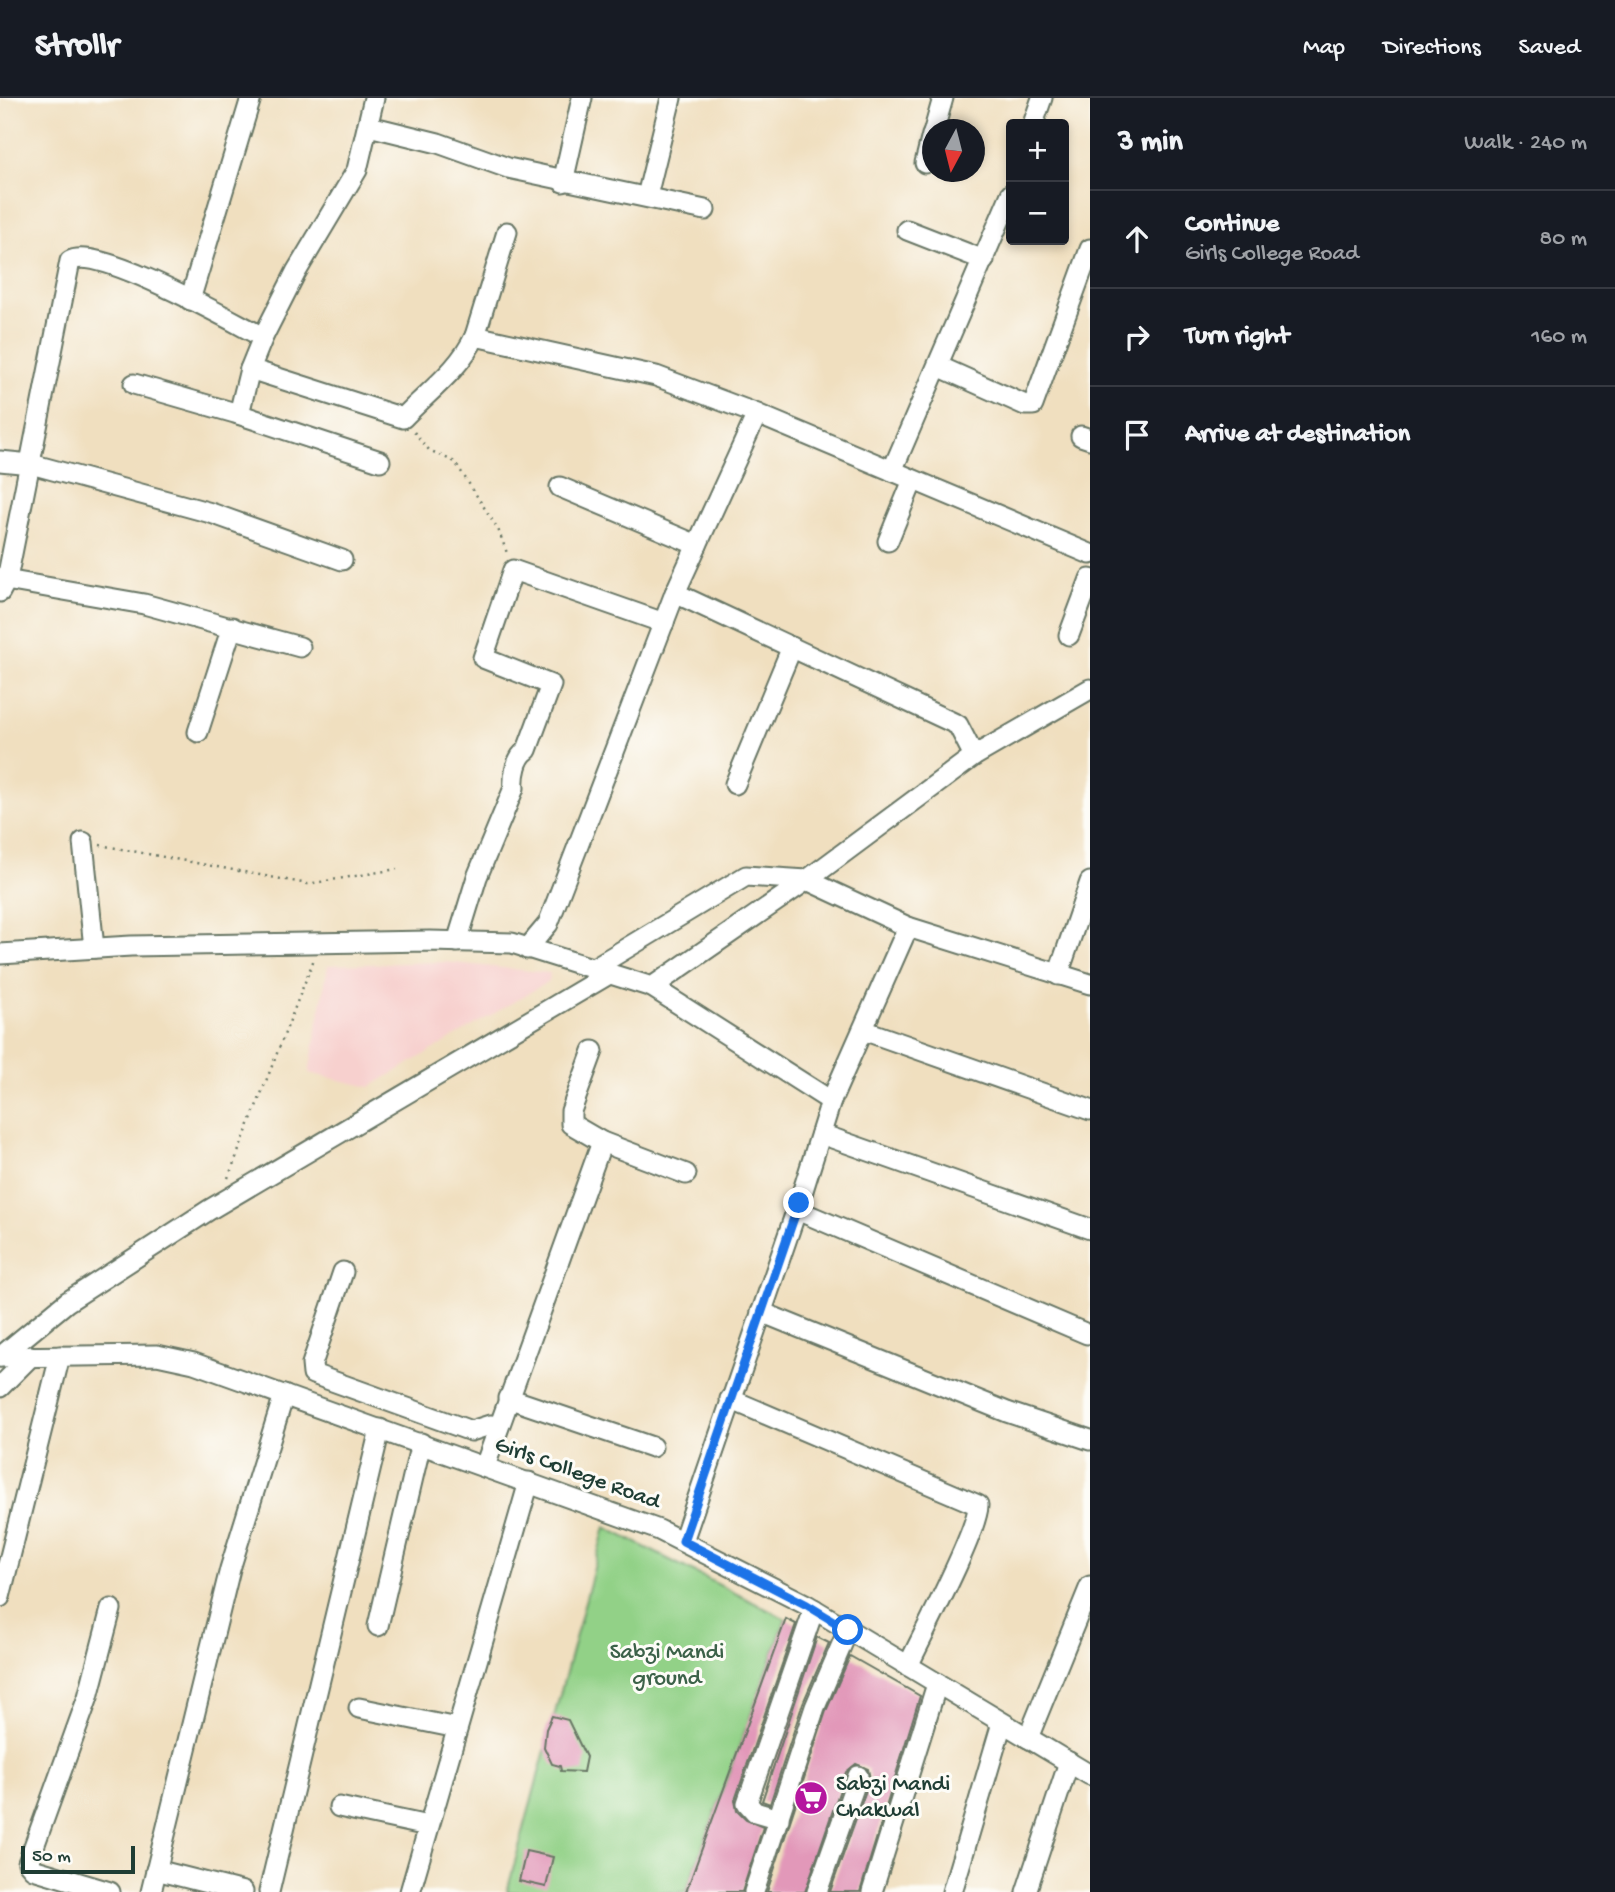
<!DOCTYPE html>
<html lang="en">
<head>
<meta charset="utf-8">
<style>
	body { margin:0; font-family:"Gochi Hand",sans-serif; background:#242831; color:#f1f3f6 }
	.controls { position:absolute; right:21px; top:21px; display:grid; overflow:hidden; border-radius:7px; box-shadow:0 4px 10px #0003 }
	.controls button { width:63px; height:63px; display:grid; place-items:center; padding:0; border:0; border-bottom:2px solid #363941; background:#171b24; color:#f1f3f6; font:35px sans-serif }
	.compass { position:absolute; left:922px; top:21px; width:63px; height:63px; border-radius:50%; background:#171b24; box-shadow:0 4px 10px #0003; rotate:187deg }
	.scale { position:absolute; left:21px; bottom:18px; width:114px; box-sizing:border-box; padding-left:7px; border:4px solid #1f3d34; border-top:0; font-size:19px; line-height:24px; white-space:nowrap; color:#1f3d34; -webkit-text-stroke:5px #fdfcf7; paint-order:stroke }
	.stop { position:absolute; width:21px; height:21px; margin:-16px; border:5px solid #1a73e8; border-radius:50%; background:#fff }
	.stop.end { background:#1a73e8; border-color:#fff; box-shadow:0 2px 7px #0008 }
	.list { margin:0; padding:0; list-style:none }
	h2 { display:flex; justify-content:space-between; align-items:center; height:91px; margin:0; padding:0 28px; font-size:30px }
	h2 small { font-size:23px; font-weight:400; color:#9ea1a6 }
	.list li { display:grid; grid-template-columns:46px 1fr auto; gap:21px; align-items:center; box-sizing:border-box; height:98px; padding:0 28px; border-top:2px solid #363941 }
	.list b { display:block; font-size:26px; white-space:nowrap }
	.list p { margin:0; font-size:23px; white-space:nowrap; color:#9ea1a6 }
	.list em { font-size:23px; font-style:normal; color:#9ea1a6 }
	.icon { flex:none; width:38px; height:38px; fill:none; stroke:currentColor; stroke-width:2; stroke-linecap:round; stroke-linejoin:round }
	.map { position:relative; flex:none; width:1090px; height:1794px; overflow:hidden }
	header { display:flex; align-items:center; gap:42px; box-sizing:border-box; height:98px; padding:0 35px; background:#171b24; border-bottom:2px solid #363941 }
	header strong { font-size:33px }
	nav { display:flex; gap:38px; margin-inline-start:auto; font-size:24px }
	main { display:flex }
	aside { flex:1; background:#171b24 }
	.map>svg:first-child { display:block }
	.built { fill:#f7d0ce }
	.green { fill:#92d187; stroke:#58875e; stroke-width:2 }
	.building { fill:#e298b9 }
	.lines { fill:none; stroke-linecap:round; stroke-linejoin:round }
	.minor-casing { stroke:#687665; stroke-width:23 }
	.path { stroke:#687665; stroke-width:2.5; stroke-dasharray:2 5; stroke-linecap:butt }
	.minor { stroke:#fff; stroke-width:19 }
	.route { stroke:#1a73e8; stroke-width:9 }
	.labels { text-anchor:middle; dominant-baseline:central; stroke-width:6; stroke-linejoin:round; paint-order:stroke }
	.street-label { font-size:23px; fill:#1f3d34; stroke:#fdfcf7 }
	.park-label { font-size:23px; fill:#3c6249; stroke:#fdfcf7 }
	.poi-label { font-size:23px; fill:#1f3d34; stroke:#fdfcf7; text-anchor:start }
</style>
</head>
<body>
<header>
<strong>Strollr</strong>
<nav><a>Map</a><a>Directions</a><a>Saved</a></nav>
</header>
<main>
<div class="map">
<svg width="1090" height="1794" viewBox="0 0 1090 1794">
	<rect width="100%" height="100%" fill="#fdfcf7"/>
	<filter id="ink" filterUnits="userSpaceOnUse"><feTurbulence type="fractalNoise" baseFrequency=".0143" numOctaves="2"/><feDisplacementMap in="SourceGraphic" scale="14" xChannelSelector="R" yChannelSelector="G"/><feConvolveMatrix kernelMatrix="1 2 1 2 8 2 1 2 1" color-interpolation-filters="sRGB"/></filter>
	<filter id="wash" filterUnits="userSpaceOnUse"><feTurbulence type="fractalNoise" baseFrequency=".00686" numOctaves="4" result="noise"/><feDisplacementMap in="SourceGraphic" scale="28" xChannelSelector="R" yChannelSelector="G"/><feGaussianBlur stdDeviation="1.57" result="paint"/><feColorMatrix in="noise" values="0 0 0 0 0 0 0 0 0 0 0 0 0 0 0 0 0 1.4 0 .05"/><feComposite in="paint" operator="in"/></filter>
	<g filter="url(#wash)">
		<rect width="100%" height="100%" fill="#f0dfbf"/>
		<path class="built" d="M445 864 550 875 549 883 370 989 309 975 328 867Z"/>
		<path class="green" d="M605 1429 786 1521 686 1794H507Z"/>
		<g id="blocks">
			<g class="building">
				<path d="M786 1521 796 1526 735 1702 737 1713 746 1722 763 1729 742 1794H686Z"/>
				<path d="M817 1539 829 1545 803 1605 770 1706 762 1703Z"/>
				<path d="M850 1558 920 1598 860 1794H830L870 1681 868 1671 856 1666 846 1674 805 1794H767L826 1613Z"/>
				<path d="M552 1618 568 1622 586 1659 583 1674 561 1673 560 1668 552 1666 544 1649 546 1631Z"/>
				<path d="M526 1753 553 1759 546 1789 519 1783Z"/>
			</g>
		</g>
	</g>
	<g filter="url(#ink)">
		<use href="#blocks" fill-opacity="0" stroke="#687665" stroke-width="2"/>
		<g class="lines">
			<g class="minor-casing">
				<g id="minor">
					<path d="M374 0 357 72 296 174 263 239 250 271 403 320C428 294 460 271 475 238L656 278 757 316 1090 456"/>
					<path d="M1033 26 1042 0"/>
					<path d="M369 28 438 45 508 70 705 112"/>
					<path d="M934 32 943 0"/>
					<path d="M925 65 932 37"/>
					<path d="M563 84 582 0"/>
					<path d="M647 98 671 0"/>
					<path d="M907 132 984 162"/>
					<path d="M190 202 251 0"/>
					<path d="M475 238 507 134"/>
					<path d="M938 268 1025 307H1033L1090 151"/>
					<path d="M134 286 235 315 380 363"/>
					<path d="M239 316 250 271"/>
					<path d="M1081 338 1090 341"/>
					<path d="M0 363 31 366 211 415 342 462"/>
					<path d="M892 373 1011 96"/>
					<path d="M560 389 697 447"/>
					<path d="M888 443 913 382"/>
					<path d="M0 481 144 506 300 549"/>
					<path d="M0 494 7 481 70 163C99 147 230 222 263 239"/>
					<path d="M675 495 757 316"/>
					<path d="M1069 537 1090 481"/>
					<path d="M198 634 232 529"/>
					<path d="M735 686 792 549"/>
					<path d="M83 744 94 850"/>
					<path d="M457 844 477 779 514 690C513 678 516 659 527 652L551 587 483 560 513 472 664 525"/>
					<path d="M527 851 548 826 675 495 958 627 974 658"/>
					<path d="M0 856 131 848 430 843 512 845 652 889 831 1003"/>
					<path d="M592 871 746 778 807 782 908 829 1090 886"/>
					<path d="M1058 877 1090 784"/>
					<path d="M652 889 807 782 974 658 1090 591"/>
					<path d="M863 932 1090 1012"/>
					<path d="M593 953 571 1013V1026L602 1044 686 1076"/>
					<path d="M821 1036 1090 1131"/>
					<path d="M797 1112 1087 1236"/>
					<path d="M343 1174 312 1266 313 1276 471 1333 490 1327 498 1328"/>
					<path d="M761 1214 1007 1314 1090 1342"/>
					<path d="M0 1259 157 1257 194 1265 659 1432 807 1507 1090 1677"/>
					<path d="M0 1259 67 1204 209 1112 609 876"/>
					<path d="M0 1289 31 1258"/>
					<path d="M508 1300 652 1349"/>
					<path d="M730 1301 978 1407C979 1431 921 1540 908 1568"/>
					<path d="M485 1368 602 1044"/>
					<path d="M683 1443 799 1105 831 1003 908 829"/>
					<path d="M0 1499 60 1258"/>
					<path d="M378 1528 421 1345"/>
					<path d="M359 1610 457 1630"/>
					<path d="M1028 1640 1090 1488"/>
					<path d="M339 1709 428 1728"/>
					<path d="M779 1721 755 1714 747 1705 814 1511"/>
					<path d="M156 1772 243 1794"/>
					<path d="M110 1794 33 1771 28 1765 88 1599 111 1511"/>
					<path d="M151 1794 230 1471 284 1297"/>
					<path d="M269 1794 380 1331"/>
					<path d="M410 1794 529 1384"/>
					<path d="M754 1794 815 1609 848 1532"/>
					<path d="M817 1794 858 1678"/>
					<path d="M872 1794 937 1586"/>
					<path d="M952 1794 1002 1625"/>
					<path d="M1026 1794 1069 1664"/>
				</g>
			</g>
			<g class="path">
				<path d="M414 334 429 352 455 364 498 431 507 455"/>
				<path d="M100 747 308 786 397 771"/>
				<path d="M228 1080 314 861"/>
			</g>
			<use href="#minor" class="minor"/>
		</g>
	</g>
	<g class="lines" filter="url(#ink)">
		<path class="route" d="M799 1105 683 1443 807 1507 848 1532"/>
	</g>
	<defs>
		<g id="supermarket-disc" transform="scale(1.75)"><circle r="9.5" fill="#b5179e" stroke="#fdfcf7"/><path d="M-6-5.5h2.5l.6 2H6L4.5 2H-2.5L-4.4-4H-6ZM-1.5 3.2a1.3 1.3 0 1 0 .1 0ZM3 3.2a1.3 1.3 0 1 0 .1 0Z" fill="#fff"/></g>
	</defs>
	<g fill-rule="evenodd">
		<use href="#supermarket-disc" x="811" y="1700"/>
	</g>
	<g class="labels">
		<g class="street-label">
			<text transform="translate(577 1376) rotate(20)">Girls College Road</text>
		</g>
		<g class="park-label">
			<text x="667" y="1555">Sabzi Mandi<tspan x="667" dy="26">ground</tspan></text>
		</g>
		<g class="poi-label">
			<text x="836" y="1687">Sabzi Mandi<tspan x="836" dy="26">Chakwal</tspan></text>
		</g>
	</g>
</svg>
<div class="controls">
<button>+</button>
<button>−</button>
</div>
<svg class="compass" viewBox="-18 -18 36 36"><path d="M0-13l5 13h-10z" fill="#e53935"/><path d="M0 13l5-13h-10z" fill="#9ea1a6"/></svg>
<div class="scale">50 m</div>
<div class="stop" style="left:848px;top:1532px"></div>
<div class="stop end" style="left:799px;top:1105px"></div>
</div>
<aside>
<h2>3 min<small>Walk · 240 m</small></h2>
<ul class="list">
<li><svg class="icon" aria-label="ahead" viewBox="0 0 24 24"><path d="M12 20V5M6 11l6-6 6 6"/></svg><div><b>Continue</b><p>Girls College Road</p></div><em>80 m</em></li>
<li><svg class="icon" aria-label="right" viewBox="0 0 24 24"><path d="M7 20v-9h11M14 6l5 5-5 5"/></svg><div><b>Turn right</b></div><em>160 m</em></li>
<li><svg class="icon" aria-label="arrive" viewBox="0 0 24 24"><path d="M6 21V4h12l-3 4 3 4H6"/></svg><div><b>Arrive at destination</b></div></li>
</ul>
</aside>
</main>
</body>
</html>
